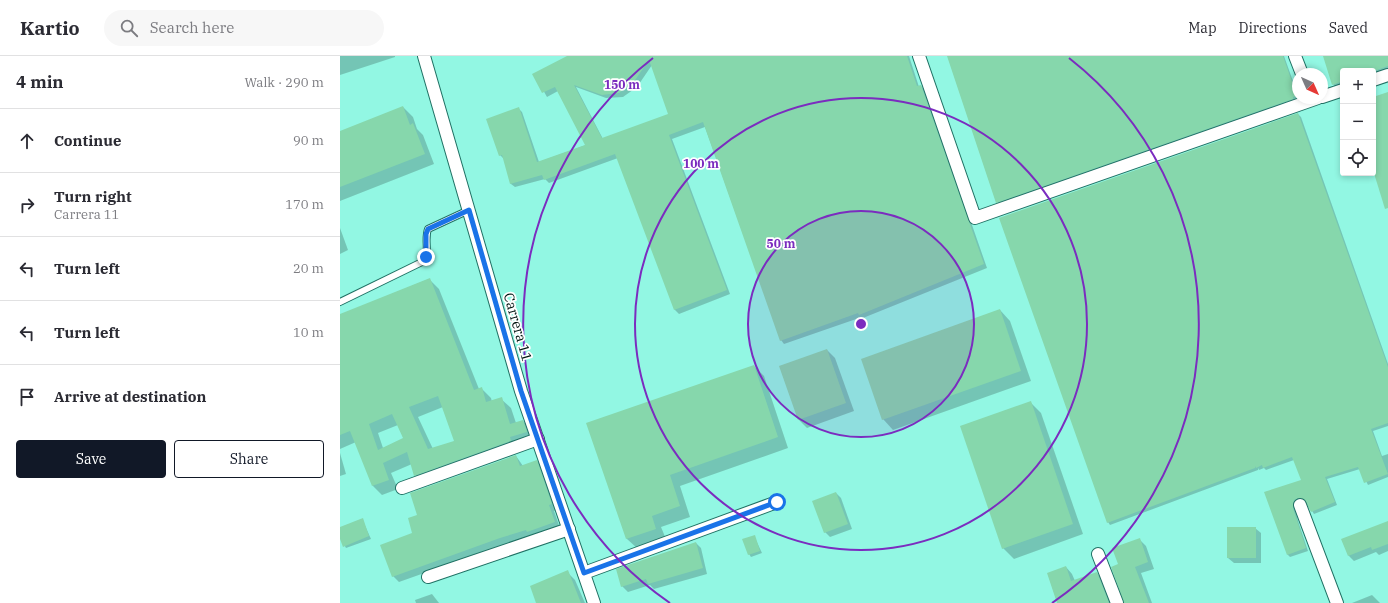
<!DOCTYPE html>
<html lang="en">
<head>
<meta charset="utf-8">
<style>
	body { margin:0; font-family:"IBM Plex Serif",serif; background:#f7f7f7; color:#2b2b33 }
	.controls { position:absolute; right:12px; top:12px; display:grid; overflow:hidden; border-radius:4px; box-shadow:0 2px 6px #0003 }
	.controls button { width:36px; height:36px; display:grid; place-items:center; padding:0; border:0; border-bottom:1px solid #e1e1e2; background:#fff; color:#2b2b33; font:20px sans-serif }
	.compass { position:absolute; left:952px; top:12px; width:36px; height:36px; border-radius:50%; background:#fff; box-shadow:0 2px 6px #0003; rotate:135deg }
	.stop { position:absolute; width:12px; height:12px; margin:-9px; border:3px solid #1a73e8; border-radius:50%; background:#fff }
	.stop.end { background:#1a73e8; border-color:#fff; box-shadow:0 1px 4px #0008 }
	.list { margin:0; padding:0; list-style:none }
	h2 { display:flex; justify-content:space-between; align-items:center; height:52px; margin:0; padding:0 16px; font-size:17px }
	h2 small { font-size:13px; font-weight:400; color:#7c7c81 }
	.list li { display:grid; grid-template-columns:26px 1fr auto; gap:12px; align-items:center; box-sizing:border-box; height:64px; padding:0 16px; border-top:1px solid #e1e1e2 }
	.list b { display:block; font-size:15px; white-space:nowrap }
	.list p { margin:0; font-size:13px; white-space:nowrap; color:#7c7c81 }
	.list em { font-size:13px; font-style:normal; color:#7c7c81 }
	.actions { display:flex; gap:8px; padding:12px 16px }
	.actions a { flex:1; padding:9px 0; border:1px solid #111827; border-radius:4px; text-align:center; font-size:14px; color:#111827 }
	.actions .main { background:#111827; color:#fff }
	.icon { flex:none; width:22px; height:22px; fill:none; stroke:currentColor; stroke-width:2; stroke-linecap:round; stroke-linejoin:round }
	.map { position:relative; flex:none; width:1048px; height:547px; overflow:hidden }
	header { display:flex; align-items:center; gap:24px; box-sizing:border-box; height:56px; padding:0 20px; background:#fff; border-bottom:1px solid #e1e1e2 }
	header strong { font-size:19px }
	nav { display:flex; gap:22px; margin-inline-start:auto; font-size:14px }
	.search { width:280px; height:36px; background:#f7f7f7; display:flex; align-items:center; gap:10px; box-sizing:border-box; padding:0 14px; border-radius:22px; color:#7c7c81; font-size:15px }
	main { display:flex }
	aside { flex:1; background:#fff }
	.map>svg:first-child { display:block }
	.shadow { fill:#0003; fill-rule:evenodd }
	.building { fill:#86d7ac; fill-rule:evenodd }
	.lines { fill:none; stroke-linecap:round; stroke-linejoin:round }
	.service-casing { stroke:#207164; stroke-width:8 }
	.minor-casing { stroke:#207164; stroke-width:14 }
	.service { stroke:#fff; stroke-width:6 }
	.minor { stroke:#fff; stroke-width:12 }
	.route { stroke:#1a73e8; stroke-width:5 }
	.ring { fill:none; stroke:#7b2cbf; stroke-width:2 }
	.labels { text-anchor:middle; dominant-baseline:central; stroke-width:3.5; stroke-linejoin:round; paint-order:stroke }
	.street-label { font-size:14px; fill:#011511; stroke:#fff }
	.centre { fill:#7b2cbf; stroke:#fff; stroke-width:2 }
	.ring-label { font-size:12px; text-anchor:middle; font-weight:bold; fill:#7b2cbf; stroke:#fff; stroke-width:3.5; stroke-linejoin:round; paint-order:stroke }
</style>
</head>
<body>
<header>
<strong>Kartio</strong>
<div class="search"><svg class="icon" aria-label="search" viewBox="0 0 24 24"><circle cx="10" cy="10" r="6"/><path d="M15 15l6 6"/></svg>Search here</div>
<nav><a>Map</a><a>Directions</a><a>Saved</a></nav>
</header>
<main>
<aside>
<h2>4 min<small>Walk · 290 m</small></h2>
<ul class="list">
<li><svg class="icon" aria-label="ahead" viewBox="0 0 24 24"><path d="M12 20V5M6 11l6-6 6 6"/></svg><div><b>Continue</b></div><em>90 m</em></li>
<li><svg class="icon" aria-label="right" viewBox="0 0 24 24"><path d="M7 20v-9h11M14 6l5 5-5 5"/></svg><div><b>Turn right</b><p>Carrera 11</p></div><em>170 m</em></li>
<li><svg class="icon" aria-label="left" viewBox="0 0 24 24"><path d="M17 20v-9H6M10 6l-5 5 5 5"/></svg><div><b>Turn left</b></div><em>20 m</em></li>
<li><svg class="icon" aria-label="left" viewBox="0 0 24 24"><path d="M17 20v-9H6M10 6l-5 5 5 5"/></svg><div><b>Turn left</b></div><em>10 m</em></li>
<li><svg class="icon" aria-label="arrive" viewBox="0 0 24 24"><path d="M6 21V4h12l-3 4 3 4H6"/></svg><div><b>Arrive at destination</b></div></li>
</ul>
<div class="actions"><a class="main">Save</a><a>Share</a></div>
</aside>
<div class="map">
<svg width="1048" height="547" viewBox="0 0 1048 547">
	<rect width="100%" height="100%" fill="#92f7e3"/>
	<g class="shadow">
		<path d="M0 0H55V1L0 19Z"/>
		<path d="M229 0H569L579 31 581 30 585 34 647 212 523 262 522 261 444 288 441 284 365 71 332 83 390 238 339 258 335 254 278 102 209 127 205 123 175 131 171 128 164 103 160 99 179 53 182 56 199 106 246 89 218 35 207 41 194 18ZM312 9 330 59 263 83 236 31 266 42 283 41 297 31Z"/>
		<path d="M608 0H944L959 42 955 44V45L660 148 657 146Z"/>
		<path d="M984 0H1048V13L1033 18V15H1003V28L995 31 993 28Z"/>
		<path d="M63 51 73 61 77 73 83 79 94 108 0 145V76Z"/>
		<path d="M958 58 961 61 1048 308V370L1033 375 1042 400 1048 398V421L1028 429 1020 413 987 423 997 449 974 458 966 445 961 444 955 450 958 465 968 495 950 501 948 499 926 436 963 425 954 404 926 414 924 412 919 414 918 412V414L770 469 768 466Z"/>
		<path d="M0 172 8 194 0 198Z"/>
		<path d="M89 223 99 233 139 333 141 332 151 342 152 346 161 343 171 352 176 367 183 365 192 374 196 385 85 429 75 419 72 408 51 417 58 433 42 439 33 430 16 386 0 393V259ZM103 351 116 385 93 393 78 361ZM58 369 64 383 43 392 38 377Z"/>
		<path d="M660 254 670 265 691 325 553 374 543 363Z"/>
		<path d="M487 294 495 302 514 355 467 372 459 364 440 311Z"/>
		<path d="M414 310 424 320 448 392 340 430 350 461 321 471 326 483 298 493 287 483 248 368Z"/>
		<path d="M690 346 701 357 743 478 674 503 663 492Z"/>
		<path d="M0 397 6 418 0 420Z"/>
		<path d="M176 400 183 410 197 405 203 411 217 454 214 455 220 472 166 488 59 526 53 520 74 478 79 459Z"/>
		<path d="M496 437 501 442 512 473 490 481 485 476Z"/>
		<path d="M22 463 31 483 6 492 0 481V472Z"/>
		<path d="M1048 466V495L1039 499 1036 496 1014 505 1009 500 1002 484Z"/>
		<path d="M915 472 921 477V507H894L888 502Z"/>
		<path d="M414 480 422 497 411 501 409 498Z"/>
		<path d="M799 483 806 490 814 513 801 517 812 547H785L779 509Z"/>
		<path d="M356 487 361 492 367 518 314 533 310 529 288 536 282 530Z"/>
		<path d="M726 511 732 518 735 525 757 517 763 523 772 547H718Z"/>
		<path d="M227 516 235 524 245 547H198Z"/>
		<path d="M92 538 99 547H76L75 544Z"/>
		<path d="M1032 539 1040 547H1012Z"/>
	</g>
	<g class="building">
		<path d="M227 0H567L577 30 581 29 644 208 519 259 518 257 440 285 363 66 329 79 387 234 334 254 275 98 204 124 202 119 170 128 162 99 159 100 146 63 179 51 197 106 245 89 215 31 202 37 192 18ZM309 4 328 58 262 82 234 29 262 39 279 37 293 27Z"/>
		<path d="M607 0H943L957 40 953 41V43L656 147Z"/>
		<path d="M983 0H1048V10L1034 15H1003V25L992 29Z"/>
		<path d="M1048 36V152L1045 153 1033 114V41Z"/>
		<path d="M63 50 70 69 73 67 85 98 0 131V75Z"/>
		<path d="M958 57 1048 311V367L1031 373 1048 418 1024 427 1018 411 985 421 995 446 971 456 964 443 958 442 954 444 953 452 966 492 947 499 924 436 961 424 952 401 923 412 922 409 916 412 915 410V412L767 467 659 162Z"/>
		<path d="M90 222 134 334 142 331 146 346 162 341 170 368 183 364 187 376 170 381 171 385 74 420 67 396 43 407 49 424 32 430 10 375 0 379V258ZM98 340 114 385 88 393 69 351ZM52 358 63 382 38 394 29 368Z"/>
		<path d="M660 253 681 315 542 364 521 303Z"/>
		<path d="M487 293 506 347 458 364 439 310Z"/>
		<path d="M414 309 438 381 330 419 340 450 312 460 316 473 286 483 246 367Z"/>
		<path d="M691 345 733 468 662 493 620 370Z"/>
		<path d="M176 399 180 410 197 404 212 448 209 449 215 466 187 476 186 474 160 482 52 521 40 489 72 477 68 462 77 459 70 437Z"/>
		<path d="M496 436 508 468 484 477 472 445Z"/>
		<path d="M23 462 29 480 3 491 0 483V471Z"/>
		<path d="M1048 465V488L1032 494 1031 491 1008 500 1001 483Z"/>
		<rect x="887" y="471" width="29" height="31"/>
		<path d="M415 479 420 495 408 499 402 483Z"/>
		<path d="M800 482 808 506 795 511 809 547H784L771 511 778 508 772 492Z"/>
		<path d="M356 486 363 512 308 528 306 523 281 531 276 513Z"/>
		<path d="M726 510 731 525 757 516 769 547H717L707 517Z"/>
		<path d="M228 514 241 547H196L190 530Z"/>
	</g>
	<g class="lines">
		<g class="service-casing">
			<path id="service" d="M0 246 84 205C90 196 84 184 88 173L129 154"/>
		</g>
		<g class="minor-casing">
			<g id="minor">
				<path d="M84 0 181 335 254 547"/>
				<path d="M579 0 635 162 978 42"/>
				<path d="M955 0 962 18"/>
				<path d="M1033 24 1048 19"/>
				<path d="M982 41 1003 34"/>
				<path d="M62 432 198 383"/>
				<path d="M960 449 997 547"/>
				<path d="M758 498 777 547"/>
				<path d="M244 517 437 446"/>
				<path d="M88 521 229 473"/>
			</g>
		</g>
		<use href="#service" class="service"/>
		<use href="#minor" class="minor"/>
	</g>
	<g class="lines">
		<path class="route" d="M86 201V178L88 173 129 154 181 335 244 517 437 446"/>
	</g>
	<circle cx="521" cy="268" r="113" fill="#7b2cbf" fill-opacity=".12"/>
	<g class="ring">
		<circle cx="521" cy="268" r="113"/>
		<circle cx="521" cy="268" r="226"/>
		<path d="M330 547A338 338 0 0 1 313 2M729 2A338 338 0 0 1 712 547"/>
	</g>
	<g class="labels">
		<g class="street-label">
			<text transform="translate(178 271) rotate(74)">Carrera 11</text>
		</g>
	</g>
	<circle cx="521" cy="268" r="6" class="centre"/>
	<g class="ring-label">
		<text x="282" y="33">150 m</text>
		<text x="361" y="112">100 m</text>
		<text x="441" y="192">50 m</text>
	</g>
</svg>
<div class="controls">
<button>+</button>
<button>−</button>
<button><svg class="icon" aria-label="locate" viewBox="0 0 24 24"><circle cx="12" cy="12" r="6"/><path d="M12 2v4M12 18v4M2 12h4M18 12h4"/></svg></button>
</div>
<svg class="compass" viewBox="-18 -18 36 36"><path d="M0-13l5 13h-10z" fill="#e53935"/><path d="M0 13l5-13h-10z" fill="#7c7c81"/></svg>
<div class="stop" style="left:437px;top:446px"></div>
<div class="stop end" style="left:86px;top:201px"></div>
</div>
</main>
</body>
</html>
